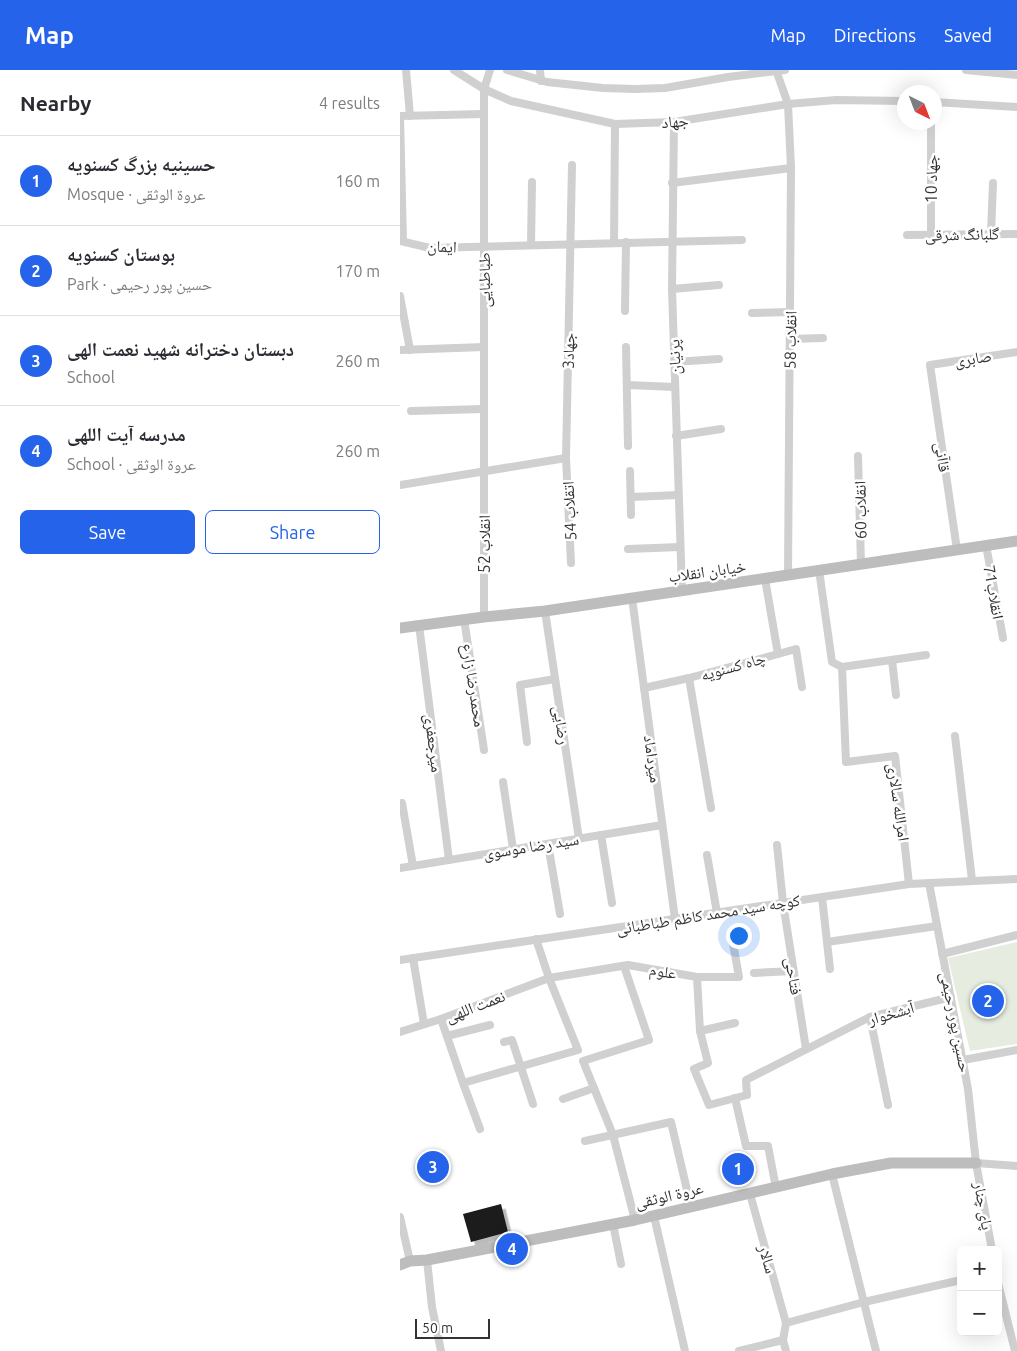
<!DOCTYPE html>
<html lang="en">
<head>
<meta charset="utf-8">
<style>
	body { margin:0; font-family:Ubuntu,"Noto Naskh Arabic",sans-serif; background:#f2f2f3; color:#2b2b33 }
	.controls { position:absolute; right:15px; bottom:15px; display:grid; overflow:hidden; border-radius:8px; box-shadow:0 5px 20px #0002 }
	.controls button { width:45px; height:45px; display:grid; place-items:center; padding:0; border:0; border-bottom:1px solid #e1e1e2; background:#fff; color:#2b2b33; font:25px sans-serif }
	.compass { position:absolute; left:497px; top:15px; width:45px; height:45px; border-radius:50%; background:#fff; box-shadow:0 5px 20px #0002; rotate:138deg }
	.scale { position:absolute; left:15px; bottom:12px; width:75px; box-sizing:border-box; padding-left:5px; border:2px solid #333; border-top:0; font-size:14px; line-height:18px; white-space:nowrap; color:#333; -webkit-text-stroke:4px #fff; paint-order:stroke }
	.you { position:absolute; left:338px; top:865px; width:18px; height:18px; margin:-12px; border:4px solid #fff; border-radius:50%; background:#1a73e8; box-shadow:0 0 0 8px #1a73e833 }
	.badge { display:grid; place-items:center; width:32px; height:32px; border-radius:50%; background:#2563eb; color:#fff; font-size:16px; font-weight:700 }
	.pin { position:absolute; translate:-50% -50%; border:2px solid #fff; box-shadow:0 1px 5px #0006 }
	.list { margin:0; padding:0; list-style:none }
	h2 { display:flex; justify-content:space-between; align-items:center; height:65px; margin:0; padding:0 20px; font-size:21px }
	h2 small { font-size:16px; font-weight:400; color:#7c7c81 }
	.list li { display:grid; grid-template-columns:32px 1fr auto; gap:15px; align-items:center; box-sizing:border-box; height:90px; padding:0 20px; border-top:1px solid #e1e1e2 }
	.list b { display:block; font-size:19px; white-space:nowrap }
	.list p { margin:0; font-size:16px; white-space:nowrap; color:#7c7c81 }
	.list em { font-size:16px; font-style:normal; color:#7c7c81 }
	.actions { display:flex; gap:10px; padding:15px 20px }
	.actions a { flex:1; padding:11px 0; border:1px solid #2563eb; border-radius:8px; text-align:center; font-size:18px; color:#2563eb }
	.actions .main { background:#2563eb; color:#fff }
	.map { position:relative; flex:none; width:617px; height:1281px; overflow:hidden }
	header { display:flex; align-items:center; gap:30px; box-sizing:border-box; height:70px; padding:0 25px; background:#2563eb; color:#fff }
	header strong { font-size:24px }
	nav { display:flex; gap:28px; margin-inline-start:auto; font-size:18px }
	main { display:flex }
	aside { flex:1; background:#fff }
	.map>svg:first-child { display:block }
	.green { fill:#e6ecdf }
	.building { fill:#1a1a1a; filter:url(#shadow) }
	.lines { fill:none; stroke-linecap:round; stroke-linejoin:round }
	.street { stroke:#d0d0d0; stroke-width:8 }
	.secondary { stroke:#bdbdbd; stroke-width:11 }
	.labels { text-anchor:middle; dominant-baseline:central; stroke-width:5; stroke-linejoin:round; paint-order:stroke }
	.street-label { font-size:16px; fill:#333; stroke:#fff }
</style>
</head>
<body>
<header>
<strong>Map</strong>
<nav><a>Map</a><a>Directions</a><a>Saved</a></nav>
</header>
<main>
<aside>
<h2>Nearby<small>4 results</small></h2>
<ul class="list">
<li><span class="badge">1</span><div><b>حسینیه بزرگ کسنویه</b><p>Mosque · عروة الوثقی</p></div><em>160 m</em></li>
<li><span class="badge">2</span><div><b>بوستان کسنویه</b><p>Park · حسین پور رحیمی</p></div><em>170 m</em></li>
<li><span class="badge">3</span><div><b>دبستان دخترانه شهید نعمت الهی</b><p>School</p></div><em>260 m</em></li>
<li><span class="badge">4</span><div><b>مدرسه آیت اللهی</b><p>School · عروة الوثقی</p></div><em>260 m</em></li>
</ul>
<div class="actions"><a class="main">Save</a><a>Share</a></div>
</aside>
<div class="map">
<svg width="617" height="1281" viewBox="0 0 617 1281">
	<defs>
		<filter id="shadow"><feDropShadow dx="4.5" dy="4.5" stdDeviation="0" flood-color="#0004"/></filter>
	</defs>
	<rect width="100%" height="100%" fill="#fff"/>
	<path class="green" d="M617 872V974L570 981 548 888Z"/>
	<path class="building" d="M101 1134 108 1162 71 1172 63 1144Z"/>
	<g class="lines">
		<g class="street">
			<path d="M6 0 10 46"/>
			<path d="M54 0 84 19 111 31 215 54 274 52 388 34 436 30 504 31"/>
			<path d="M107 0 147 12 203 18 235 19 265 18 328 7 385 0"/>
			<path d="M140 0 141 11"/>
			<path d="M376 0 388 34 391 98 388 505"/>
			<path d="M566 0 617 5"/>
			<path d="M534 32 617 37"/>
			<path d="M0 46 3 171"/>
			<path d="M0 46 84 44"/>
			<path d="M274 52 272 219 282 521"/>
			<path d="M272 113 391 98"/>
			<path d="M591 164 593 113"/>
			<path d="M507 165 617 164"/>
			<path d="M531 165V52"/>
			<path d="M0 171 30 178 342 170"/>
			<path d="M214 173 215 54"/>
			<path d="M131 175 132 112"/>
			<path d="M272 219 319 215"/>
			<path d="M0 226 10 280"/>
			<path d="M225 241 226 172"/>
			<path d="M352 243 390 242"/>
			<path d="M390 269 423 268"/>
			<path d="M226 277 228 376"/>
			<path d="M0 280 84 277"/>
			<path d="M274 292 319 289"/>
			<path d="M227 315 275 317"/>
			<path d="M11 341 84 339"/>
			<path d="M276 366 321 359"/>
			<path d="M458 386 461 494"/>
			<path d="M230 401 231 445"/>
			<path d="M0 415 166 388"/>
			<path d="M231 427 278 425"/>
			<path d="M586 475 603 568"/>
			<path d="M228 479 280 477"/>
			<path d="M557 480 530 295 617 282"/>
			<path d="M171 493 166 388 172 95"/>
			<path d="M419 500 432 592 442 597 446 692 495 686 509 814"/>
			<path d="M232 528 275 849"/>
			<path d="M145 541 179 769"/>
			<path d="M84 547V19L90 0"/>
			<path d="M64 549 84 680"/>
			<path d="M19 555 49 790"/>
			<path d="M378 584 396 579 402 617"/>
			<path d="M492 590 496 625"/>
			<path d="M442 597 526 585"/>
			<path d="M289 608 311 738"/>
			<path d="M244 618 289 608 378 584 365 509"/>
			<path d="M555 666 572 810"/>
			<path d="M127 672 120 615 155 609"/>
			<path d="M103 712 113 779"/>
			<path d="M2 733 13 796"/>
			<path d="M201 765 212 833"/>
			<path d="M148 774 160 844"/>
			<path d="M377 775 383 833 406 979"/>
			<path d="M307 785 317 843"/>
			<path d="M0 798 262 755"/>
			<path d="M529 813 568 1019 576 1093 592 1180"/>
			<path d="M422 827 430 899"/>
			<path d="M427 872 537 856"/>
			<path d="M542 884 617 865"/>
			<path d="M13 888 24 954"/>
			<path d="M0 890 509 814 617 809"/>
			<path d="M224 896 249 970 183 991 213 1065 235 1150"/>
			<path d="M354 903 393 901"/>
			<path d="M297 907 300 961 308 993 294 999 309 1035 347 1025 346 1010 470 947 551 927"/>
			<path d="M470 947 488 1035"/>
			<path d="M41 949 63 1013 178 980 149 908 136 869"/>
			<path d="M300 961 335 953"/>
			<path d="M0 962 41 949 149 908 228 895 297 907H339L332 868"/>
			<path d="M47 966 90 955"/>
			<path d="M104 972 112 970 133 1034"/>
			<path d="M563 990 617 980"/>
			<path d="M63 1013 80 1059"/>
			<path d="M335 1028 346 1076H368L376 1118"/>
			<path d="M163 1029 194 1018"/>
			<path d="M185 1071 271 1052 291 1137"/>
			<path d="M576 1093 617 1096"/>
			<path d="M432 1104 476 1281"/>
			<path d="M350 1124 386 1253 383 1270 386 1281"/>
			<path d="M254 1146 285 1281"/>
			<path d="M0 1147 10 1191"/>
			<path d="M213 1154 221 1194"/>
			<path d="M27 1190 32 1237 41 1281"/>
			<path d="M598 1213 615 1281"/>
			<path d="M386 1253 464 1232 561 1210"/>
			<path d="M339 1281 383 1270"/>
		</g>
		<g class="secondary">
			<path d="M0 558 84 547 145 541 617 471"/>
			<path d="M0 1195 10 1191 27 1190 235 1150 432 1104 491 1093H576"/>
		</g>
	</g>
	<g class="labels">
		<g class="street-label">
			<text transform="translate(275 51) rotate(-5)">جهاد</text>
			<text transform="translate(531 109) rotate(-90)">جهاد 10</text>
			<text transform="translate(562 164) rotate(-1)">گلبانگ شرقی</text>
			<text transform="translate(42 176) rotate(2)">ایمان</text>
			<text transform="translate(84 210) rotate(-90)">طباطبایی</text>
			<text transform="translate(390 270) rotate(-89)">انقلاب 58</text>
			<text transform="translate(168 281) rotate(-89)">جهاد3</text>
			<text transform="translate(274 287) rotate(-92)">پرنیان</text>
			<text transform="translate(573 288) rotate(-9)">صابری</text>
			<text transform="translate(543 387) rotate(82)">قاآنی</text>
			<text transform="translate(460 440) rotate(-91)">انقلاب 60</text>
			<text transform="translate(169 441) rotate(-93)">اتقلاب 54</text>
			<text transform="translate(84 474) rotate(-90)">انقلاب 52</text>
			<text transform="translate(307 501) rotate(-8)">خیابان انقلاب</text>
			<text transform="translate(594 522) rotate(80)">انقلاب71</text>
			<text transform="translate(333 596) rotate(-16)">چاه کسنویه</text>
			<text transform="translate(74 615) rotate(81)">محمدرضا زارع</text>
			<text transform="translate(162 655) rotate(82)">رضایی</text>
			<text transform="translate(34 673) rotate(83)">میرجعفری</text>
			<text transform="translate(253 689) rotate(82)">میرداماد</text>
			<text transform="translate(499 732) rotate(82)">امرالله سالاری</text>
			<text transform="translate(131 776) rotate(-9)">سید رضا موسوی</text>
			<text transform="translate(308 844) rotate(-9)">کوچه سید محمد کاظم طباطبائی</text>
			<text transform="translate(263 901) rotate(9)">علوم</text>
			<text transform="translate(394 906) rotate(81)">فتاحی</text>
			<text transform="translate(75 936) rotate(-21)">نعمت اللهی</text>
			<text transform="translate(491 943) rotate(-16)">آبشخوار</text>
			<text transform="translate(556 952) rotate(79)">حسین پور رحیمی</text>
			<text transform="translate(269 1125) rotate(-13)">عروة الوثقی</text>
			<text transform="translate(584 1136) rotate(80)">پای چنار</text>
			<text transform="translate(368 1189) rotate(74)">سالار</text>
		</g>
	</g>
</svg>
<div class="controls">
<button>+</button>
<button>−</button>
</div>
<svg class="compass" viewBox="-18 -18 36 36"><path d="M0-13l5 13h-10z" fill="#e53935"/><path d="M0 13l5-13h-10z" fill="#7c7c81"/></svg>
<div class="scale">50 m</div>
<div class="you"></div>
<div class="pin badge" style="left:338px;top:1099px">1</div>
<div class="pin badge" style="left:588px;top:931px">2</div>
<div class="pin badge" style="left:33px;top:1097px">3</div>
<div class="pin badge" style="left:112px;top:1179px">4</div>
</div>
</main>
</body>
</html>
